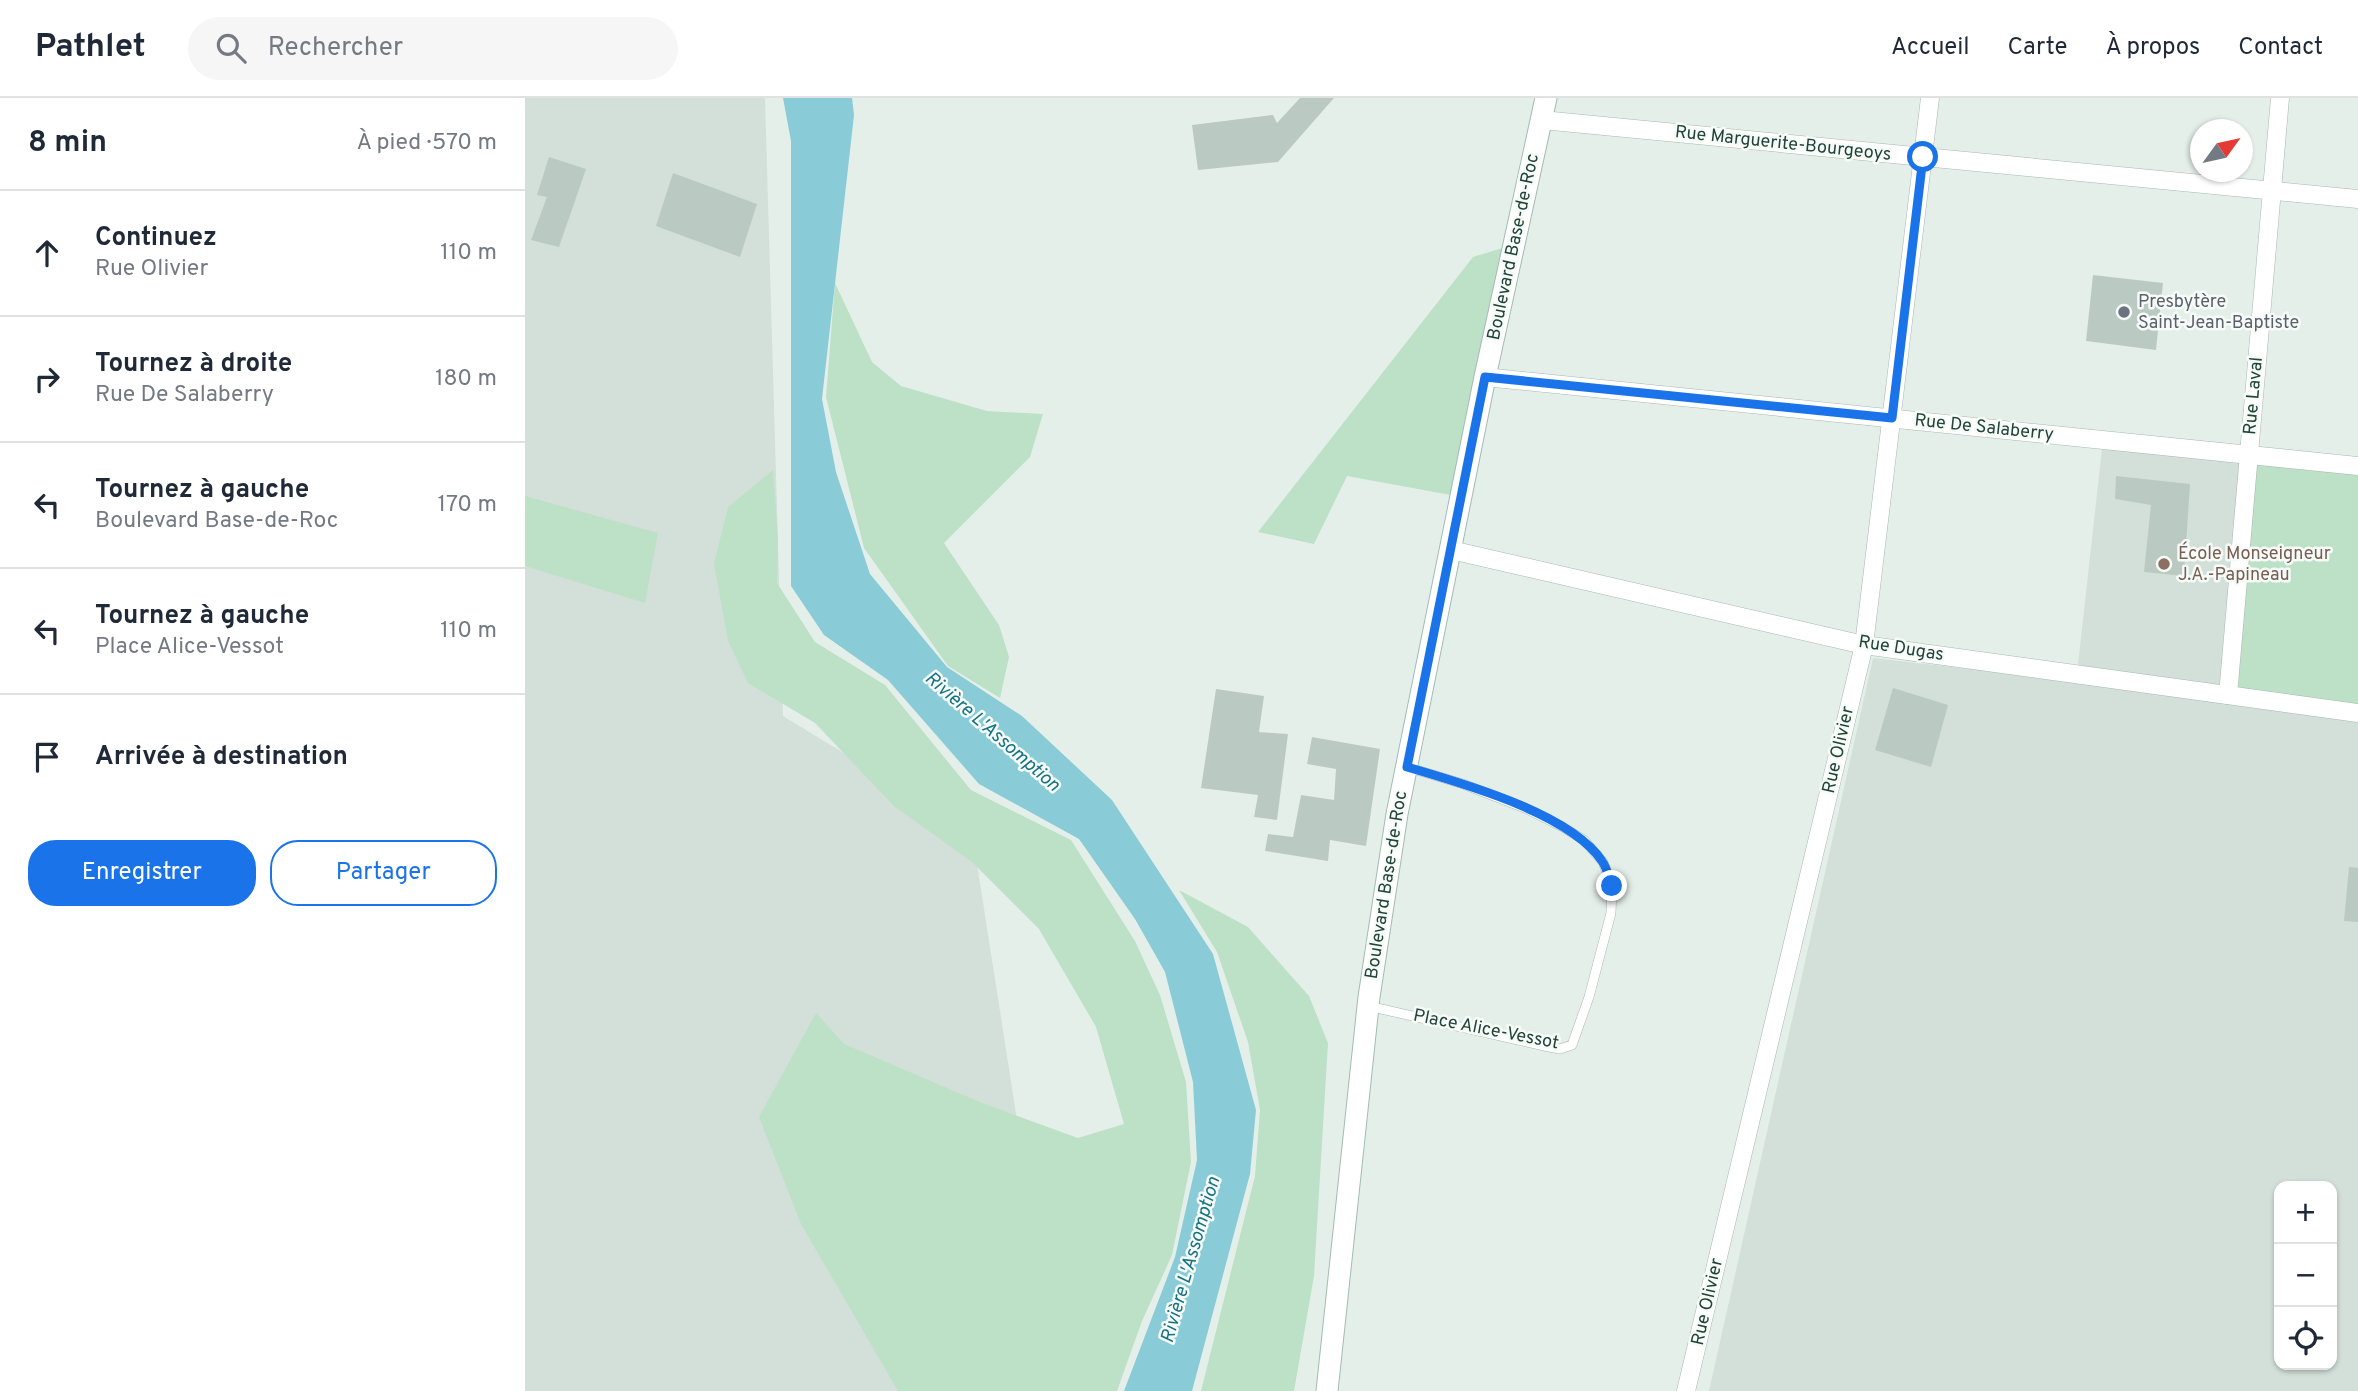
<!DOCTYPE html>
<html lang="fr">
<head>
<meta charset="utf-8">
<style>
	body { margin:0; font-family:Overpass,sans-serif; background:#f6f6f7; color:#1f2937 }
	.controls { position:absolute; right:21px; bottom:21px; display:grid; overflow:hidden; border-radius:14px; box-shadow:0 2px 5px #0004 }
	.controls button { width:63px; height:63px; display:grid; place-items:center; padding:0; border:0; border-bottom:2px solid #e0e1e3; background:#fff; color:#1f2937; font:35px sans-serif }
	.compass { position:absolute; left:1665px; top:21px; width:63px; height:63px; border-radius:50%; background:#fff; box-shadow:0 2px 5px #0004; rotate:57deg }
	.stop { position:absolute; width:21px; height:21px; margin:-16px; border:5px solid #1a73e8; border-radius:50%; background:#fff }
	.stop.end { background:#1a73e8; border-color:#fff; box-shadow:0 2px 7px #0008 }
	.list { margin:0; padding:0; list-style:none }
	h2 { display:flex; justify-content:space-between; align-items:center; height:91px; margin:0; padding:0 28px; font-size:30px }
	h2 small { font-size:23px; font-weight:400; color:#747a83 }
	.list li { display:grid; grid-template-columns:46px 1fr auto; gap:21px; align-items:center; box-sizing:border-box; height:126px; padding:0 28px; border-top:2px solid #e0e1e3 }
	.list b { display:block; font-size:26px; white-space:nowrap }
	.list p { margin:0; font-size:23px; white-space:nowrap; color:#747a83 }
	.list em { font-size:23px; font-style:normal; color:#747a83 }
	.actions { display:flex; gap:14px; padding:21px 28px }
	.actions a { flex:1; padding:16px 0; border:2px solid #1a73e8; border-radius:28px; text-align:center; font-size:24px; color:#1a73e8 }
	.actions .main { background:#1a73e8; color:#fff }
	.icon { flex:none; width:38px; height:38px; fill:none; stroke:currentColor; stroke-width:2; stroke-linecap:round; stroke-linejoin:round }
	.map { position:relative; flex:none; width:1833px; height:1293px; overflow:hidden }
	header { display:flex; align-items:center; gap:42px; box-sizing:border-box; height:98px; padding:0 35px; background:#fff; border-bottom:2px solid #e0e1e3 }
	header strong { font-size:33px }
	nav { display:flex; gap:38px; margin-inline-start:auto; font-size:24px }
	.search { width:490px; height:63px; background:#f6f6f7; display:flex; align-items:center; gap:18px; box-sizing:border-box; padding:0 24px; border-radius:38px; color:#747a83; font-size:26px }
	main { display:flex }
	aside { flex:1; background:#fff }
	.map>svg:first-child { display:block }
	.built { fill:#d3dfd9; fill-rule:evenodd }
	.green { fill:#bce1c6 }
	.water { fill:#89ccd7 }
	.building { fill:#bacac3 }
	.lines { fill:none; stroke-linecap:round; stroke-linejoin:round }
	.lane-casing { stroke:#a7b8b2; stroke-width:10 }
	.street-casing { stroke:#a7b8b2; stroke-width:19 }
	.secondary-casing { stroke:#a2bcb2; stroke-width:23 }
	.lane { stroke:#fff; stroke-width:9 }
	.street { stroke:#fff; stroke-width:18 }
	.secondary { stroke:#fff; stroke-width:21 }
	.route { stroke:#1a73e8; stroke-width:9 }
	.worship-dot { fill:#6b7280; stroke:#f6fbf8; stroke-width:2.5 }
	.education-dot { fill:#8d6e63; stroke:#f6fbf8; stroke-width:2.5 }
	.labels { text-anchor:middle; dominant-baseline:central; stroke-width:5; stroke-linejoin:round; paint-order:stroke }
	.street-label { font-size:18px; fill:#22433a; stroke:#f6fbf8 }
	.worship-label { font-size:18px; fill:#5b616d; stroke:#f6fbf8; text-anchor:start }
	.education-label { font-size:18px; fill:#785e54; stroke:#f6fbf8; text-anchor:start }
	.water-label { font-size:19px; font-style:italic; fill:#167384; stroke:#f6fbf8 }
</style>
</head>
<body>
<header>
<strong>Pathlet</strong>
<div class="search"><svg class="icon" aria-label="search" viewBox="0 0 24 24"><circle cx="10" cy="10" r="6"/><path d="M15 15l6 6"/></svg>Rechercher</div>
<nav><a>Accueil</a><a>Carte</a><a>À propos</a><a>Contact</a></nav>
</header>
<main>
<aside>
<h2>8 min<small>À pied · 570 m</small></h2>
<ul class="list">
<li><svg class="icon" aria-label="ahead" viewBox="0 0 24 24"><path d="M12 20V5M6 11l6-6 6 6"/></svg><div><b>Continuez</b><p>Rue Olivier</p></div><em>110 m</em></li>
<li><svg class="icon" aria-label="right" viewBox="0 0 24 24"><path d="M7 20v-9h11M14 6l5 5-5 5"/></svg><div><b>Tournez à droite</b><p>Rue De Salaberry</p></div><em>180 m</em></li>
<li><svg class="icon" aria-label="left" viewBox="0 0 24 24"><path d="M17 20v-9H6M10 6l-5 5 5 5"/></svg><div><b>Tournez à gauche</b><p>Boulevard Base-de-Roc</p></div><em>170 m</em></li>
<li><svg class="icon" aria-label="left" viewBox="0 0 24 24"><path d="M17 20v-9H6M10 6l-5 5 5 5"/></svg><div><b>Tournez à gauche</b><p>Place Alice-Vessot</p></div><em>110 m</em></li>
<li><svg class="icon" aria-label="arrive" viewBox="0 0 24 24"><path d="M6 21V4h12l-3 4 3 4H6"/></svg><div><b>Arrivée à destination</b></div></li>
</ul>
<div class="actions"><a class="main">Enregistrer</a><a>Partager</a></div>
</aside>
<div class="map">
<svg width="1833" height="1293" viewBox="0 0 1833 1293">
	<rect width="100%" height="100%" fill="#e5efea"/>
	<g class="built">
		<path d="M0 0H240L258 618 378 691 450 753 499 1067 433 1293H0Z"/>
		<path d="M1578 342 1724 357 1703 597 1552 576Z"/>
		<path d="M1348 560 1833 616V1293H1184ZM1754 1088H1807V1267H1754Z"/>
	</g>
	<g class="green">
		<path d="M984 148 931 398 822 378 789 446 733 434 948 159Z"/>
		<path d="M310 185 347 264 376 288 462 313 518 316 505 359 419 445 474 527 484 559 475 600 423 568 339 450 301 299Z"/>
		<path d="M1724 357 1833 368V612L1703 597Z"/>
		<path d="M248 372 253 441 252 485 290 544 360 587 446 692 546 742 610 843 635 897 661 984 666 1064 647 1157 617 1223 592 1293H373L276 1126 234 1019 291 915 319 946 457 1005 553 1040 599 1026 571 929 514 831 447 764 369 708 290 625 223 585 203 543 189 465 203 409Z"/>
		<path d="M0 398 133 435 120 505 0 468Z"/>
		<path d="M654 792 723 829 784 898 803 945 789 1178 769 1293H676L730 1078 735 1012 723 944 692 854Z"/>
	</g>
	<path class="water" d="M258 0H327L329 17 297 301 311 374 345 476 422 569 497 618 587 702 688 856 731 1012 725 1076 667 1293H599L650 1159 672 1062 668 984 640 874 610 821 554 741 454 686 363 582 299 537 266 488V43Z"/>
	<g class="building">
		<path d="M775 0H809L753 64 673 72 667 27 748 17 752 25Z"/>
		<path d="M24 59 61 71 34 149 6 142 22 99 12 97Z"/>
		<path d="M148 75 232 106 215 159 131 128Z"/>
		<path d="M1568 177 1638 185 1631 252 1561 243Z"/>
		<path d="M1591 378 1665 386 1659 478 1619 474 1626 407 1590 401Z"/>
		<path d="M1368 590 1423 607 1406 669 1350 652Z"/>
		<path d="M691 591 739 598 734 634 763 636 752 722 729 719 733 697 676 690Z"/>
		<path d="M787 639 855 651 841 748 805 742 803 763 740 753 743 736 768 739 776 697 809 702 811 671 782 666Z"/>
		<path d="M1824 769 1833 770V824L1819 823Z"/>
	</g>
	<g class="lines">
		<g class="lane-casing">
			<path id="lane" d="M843 908 1024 949 1035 951 1047 947 1064 899 1086 815 1087 788 1078 764 1059 742 1036 728 1000 710 938 686 882 669"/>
		</g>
		<g class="street-casing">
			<g id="street">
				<path d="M1017 22 1833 101"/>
				<path d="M960 279 1833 368"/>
				<path d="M926 452 1339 547 1833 615"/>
				<path d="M1703 597 1755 0"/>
				<path d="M1161 1293 1339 547 1405 0"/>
			</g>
		</g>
		<g class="secondary-casing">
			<path id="secondary" d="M802 1293 844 899 872 716 960 279 1021 0"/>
		</g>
		<use href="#lane" class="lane"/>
		<use href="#street" class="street"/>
		<use href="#secondary" class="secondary"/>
	</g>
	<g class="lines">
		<path class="route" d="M1087 788C1084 780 1082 770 1077 763 1045 715 936 685 882 669L960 279 1367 320 1398 59"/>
	</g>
	<circle class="worship-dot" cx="1599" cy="214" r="7"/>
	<circle class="education-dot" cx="1639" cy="466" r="7"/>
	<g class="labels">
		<g class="street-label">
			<text transform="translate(1258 46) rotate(6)">Rue Marguerite-Bourgeoys</text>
			<text transform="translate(989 149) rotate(-78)">Boulevard Base-de-Roc</text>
			<text transform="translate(1729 298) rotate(-85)">Rue Laval</text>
			<text transform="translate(1459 330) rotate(6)">Rue De Salaberry</text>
			<text transform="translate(1376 551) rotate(9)">Rue Dugas</text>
			<text transform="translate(1314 652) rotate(-77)">Rue Olivier</text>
			<text transform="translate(862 787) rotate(-81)">Boulevard Base-de-Roc</text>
			<text transform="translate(961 932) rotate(11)">Place Alice-Vessot</text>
			<text transform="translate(1183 1204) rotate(-77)">Rue Olivier</text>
		</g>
		<g class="worship-label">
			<text x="1613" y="204">Presbytère<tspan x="1613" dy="21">Saint-Jean-Baptiste</tspan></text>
		</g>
		<g class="education-label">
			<text x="1653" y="456">École Monseigneur<tspan x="1653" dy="21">J.A.-Papineau</tspan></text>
		</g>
		<g class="water-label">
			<text transform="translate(467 634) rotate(41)">Rivière L'Assomption</text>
			<text transform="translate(666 1162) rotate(-74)">Rivière L'Assomption</text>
		</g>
	</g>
</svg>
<div class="controls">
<button>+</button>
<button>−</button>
<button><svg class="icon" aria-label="locate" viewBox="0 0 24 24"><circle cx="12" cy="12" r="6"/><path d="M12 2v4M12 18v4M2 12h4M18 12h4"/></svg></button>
</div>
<svg class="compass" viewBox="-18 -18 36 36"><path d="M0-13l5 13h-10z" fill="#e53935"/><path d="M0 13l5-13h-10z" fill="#747a83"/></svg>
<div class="stop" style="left:1398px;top:59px"></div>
<div class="stop end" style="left:1087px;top:788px"></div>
</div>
</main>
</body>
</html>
